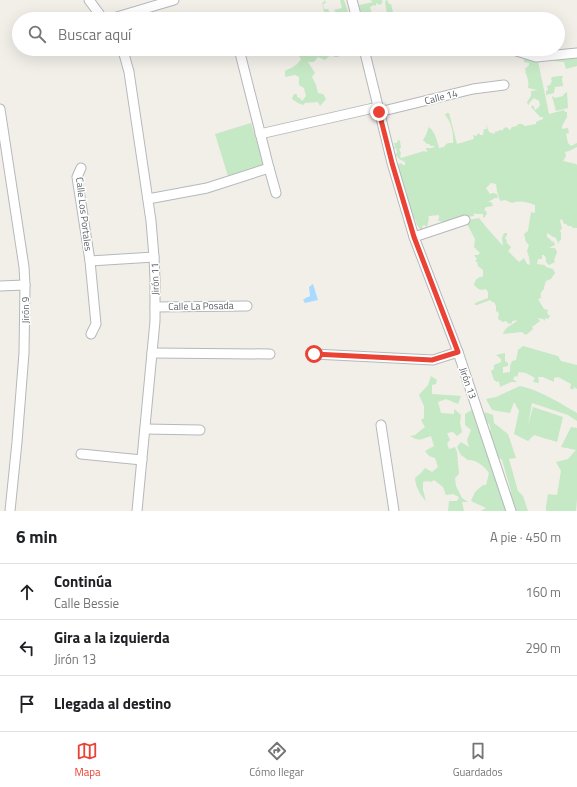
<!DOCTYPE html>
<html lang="es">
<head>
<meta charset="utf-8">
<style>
	body { margin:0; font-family:"Titillium Web",sans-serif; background:#f6f6f6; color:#202124 }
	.stop { position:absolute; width:12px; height:12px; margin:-9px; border:3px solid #ea4335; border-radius:50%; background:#fff }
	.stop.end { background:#ea4335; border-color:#fff; box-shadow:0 1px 4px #0008 }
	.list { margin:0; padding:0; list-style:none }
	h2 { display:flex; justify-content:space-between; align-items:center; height:52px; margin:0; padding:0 16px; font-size:17px }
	h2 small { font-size:13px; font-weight:400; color:#757577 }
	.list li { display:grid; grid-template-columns:26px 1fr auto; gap:12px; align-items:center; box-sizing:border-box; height:56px; padding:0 16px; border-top:1px solid #e0e0e0 }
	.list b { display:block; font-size:15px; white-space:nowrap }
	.list p { margin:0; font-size:13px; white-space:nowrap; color:#757577 }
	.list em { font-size:13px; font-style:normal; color:#757577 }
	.icon { flex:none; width:22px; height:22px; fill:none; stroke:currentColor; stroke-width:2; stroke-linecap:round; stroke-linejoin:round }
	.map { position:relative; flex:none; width:577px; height:511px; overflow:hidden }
	.search { position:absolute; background:#fff; box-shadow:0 4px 16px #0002; left:12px; right:12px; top:12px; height:44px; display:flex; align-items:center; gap:10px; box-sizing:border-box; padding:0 14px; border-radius:22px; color:#757577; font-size:15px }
	.sheet { height:220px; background:#fff }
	nav { display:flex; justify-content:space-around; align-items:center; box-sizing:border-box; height:56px; border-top:1px solid #e0e0e0; background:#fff; font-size:11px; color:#757577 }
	nav a { display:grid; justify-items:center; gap:2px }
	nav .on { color:#ea4335 }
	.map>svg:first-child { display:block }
	.green { fill:#c5e8c5 }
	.water { fill:#aadaff }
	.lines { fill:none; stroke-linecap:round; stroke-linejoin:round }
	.minor-casing { stroke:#b5b8bc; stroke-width:11 }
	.minor { stroke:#fff; stroke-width:9 }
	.route { stroke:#ea4335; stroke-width:5 }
	.labels { text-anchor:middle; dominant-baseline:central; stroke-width:3; stroke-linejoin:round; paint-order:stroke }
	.street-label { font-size:10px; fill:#5f6368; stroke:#fff }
</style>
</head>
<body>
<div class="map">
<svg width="577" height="511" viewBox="0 0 577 511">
	<rect width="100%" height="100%" fill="#f1efe8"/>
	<g class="green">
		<path d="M325 0 326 3 323 4 324 9H328L330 13 335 12 334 10 342 8 340 0H344L348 12 325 16 322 3 324 2Z"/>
		<path d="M370 0H381L383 1 381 4 379 5 377 3 376 4V5L375 6 374 5 370 7 372 14H370L371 19H363L359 5 373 2Z"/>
		<path d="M386 0H387L389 4H391L394 16V19H388L385 2Z"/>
		<path d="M302 49H309L306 51 308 52 321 49H346V51L349 54 348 56 342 54H338L339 57H334L332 55 328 57 325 60 318 57 314 62H308L315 73 312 77 316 85 318 93 323 94 326 99 320 106 318 102 305 103 303 105 298 103 292 99 294 94H297V97L300 98 302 101 306 96 304 88 299 85V77L295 75 285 77V71C291 68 298 65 301 59L299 56 302 52Z"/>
		<path d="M577 54V66L566 69 564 62C559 62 554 61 549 60Z"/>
		<path d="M523 56 538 61 549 114 564 110 565 112H567V117L562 126V129L568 128 569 133 566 134 568 143 571 146 577 143V147L569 151 565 152 566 156 563 161 576 164 577 165V228H573L571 226H568L566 224H564L562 219 560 220 562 229 560 230 561 233V240L559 241V244L555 237H553L549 234 547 233V237L551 240V241L554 242 555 245 549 248H555L557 252 554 260 555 262 549 265 546 262V258L544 255H542V259H538L537 264 545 265 546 267 553 269 555 273 551 279 546 281 544 287V289C541 292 540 293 541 298L538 299 544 309 548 310 547 313 550 316 548 319 545 318V321L543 319 538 318 540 321 532 327 533 329 526 335 522 332 503 334C505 327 512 325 517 321L516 320 514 321H512V323L509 324 506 321 503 322 498 319 499 313 496 311V306L494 302H492L490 300 477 305H475V303L488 298V292L486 289C480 291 478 289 474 285 475 280 478 276 483 277V270L478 266 477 262 475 261 477 259 474 255H478L480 253 474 247 475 239 467 224 468 220 479 218 487 228 503 246 502 238 504 233H507V235L505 238 507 241 506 242 511 247 509 250 508 251 519 262 524 258 527 264 530 265 529 257 527 251 529 245 526 242 524 234 528 231 531 212 535 213V205C526 202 520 200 512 203L505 200 500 201 497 191 496 184 491 183 486 188 490 194 493 193 497 194 498 198H495L488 202H491L492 203 493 206 486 207 484 210 486 211 487 214 485 216V217L483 218V214H476L474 213V216L467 217 464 216 443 222 437 220 439 219V215L429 216 428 218H429L427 227 424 225 422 226 423 229 421 230 417 225 415 219 413 218 405 192 407 193 405 188 401 186 397 167 398 164 401 163 403 165H405V162L399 159 397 156 395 157V155L396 153H397L396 148 394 149 392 146 395 147 394 143H397L398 140 400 141 401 148 399 149 401 153 400 156 401 158 424 151 426 152 428 150H426V148C430 148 432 149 435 146H431L429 144H427L423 140 426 135 428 129 429 127C435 132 437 140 439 148L444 147C446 143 448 143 453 143 454 133 451 121 445 115L447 113H449L457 144 474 139 473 135 476 136 479 133 480 135H483L484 129H487L486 123 489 132 494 134 496 131 498 132 499 130H501L503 131V129L506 127 510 130 512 127 517 126 518 124H522L525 126 536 124V122L543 119V117H540L531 107 533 105 535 110 538 108 540 105 539 101 534 98 530 102 529 104 528 105 527 102 531 96V91L538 90 528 88C529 82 528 78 525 72L526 71 525 69 529 65V63L524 62Z"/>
		<path d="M560 76H563L562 79 563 86 555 87 554 93 546 95V91L548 90 547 86 550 85 552 81 551 79 552 77Z"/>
		<path d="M567 92 568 108 556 111 552 96 555 98 563 96 564 94Z"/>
		<path d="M251 123 264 165 228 176 215 134Z"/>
		<path d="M523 346 558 356 561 361 577 365V389L574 387 573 390 570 388 571 384 558 377 554 378V382L543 377H538L539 383 533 382 535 378 526 373 519 372 517 377 515 376 513 379 517 382H511L500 387 499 381 497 382 494 380 491 371 494 369V365L501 362V359L496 355 505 353V361L508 363V366L503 367V373L510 372V366L512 361 516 360 518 350Z"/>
		<path d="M431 376 437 380 436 384 432 385V394L461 396 458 404 446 399 438 402 441 413 454 414V409L461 415 460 423 462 432 457 436 453 432 447 433 450 440 447 443 449 449 455 447 457 452 459 474 455 478 456 486 462 498 468 502H462L464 511H448L449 501H457L459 497 453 494 446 495 443 487 434 480 431 482 427 481 423 482V490L426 501C421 496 415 486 415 478L421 473 425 468 432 472 438 467 435 458 429 456 425 451 434 446 431 436C421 439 420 442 410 436L415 435 425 427 421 420 424 418V406L419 395 428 385Z"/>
		<path d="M520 386C537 389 562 404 577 413V421L568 415 532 403 528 425 533 407 563 417 557 442 534 435 528 441 514 434 519 411 514 402 510 413 492 410 486 399 496 397Z"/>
		<path d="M473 409 508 511H481L486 508 471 501 475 492 483 485H486L489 473C484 466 477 460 468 460L461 455 457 447 461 442 469 447 467 440 471 430 465 425V414Z"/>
		<path d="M485 412 493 415 494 423 508 434 516 458 509 459 518 491 523 496 528 511H515L510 494 511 491 502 460 498 457 488 431 491 430 489 424 484 421Z"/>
		<path d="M571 427 577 428V499L576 511H546V506L548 494 557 495 561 471 556 462 568 459 576 450 561 447Z"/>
	</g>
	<path class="water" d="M313 284 318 300 305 303 303 300 307 297H309L310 295 309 287Z"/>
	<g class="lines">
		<g class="minor-casing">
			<g id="minor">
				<path d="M89 0 103 19"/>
				<path d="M352 0 357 19"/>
				<path d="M110 19 174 0"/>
				<path d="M122 49 124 54 129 72 151 221 154 257 155 280V321L137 511"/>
				<path d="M239 49 269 168 276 193"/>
				<path d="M364 49 392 163 414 237 458 352 511 511"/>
				<path d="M510 49 536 57 577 53"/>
				<path d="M0 109 24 267 25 285 24 353 17 442 10 511"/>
				<path d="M379 112 473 89 504 85"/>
				<path d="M260 134 378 107"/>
				<path d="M81 168 77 177 90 261 96 324 91 334"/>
				<path d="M148 199 207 188 269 168"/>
				<path d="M414 237 465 220"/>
				<path d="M90 261 154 257"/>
				<path d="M0 286 25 285"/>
				<path d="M155 307 247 306"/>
				<path d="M152 353 270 354"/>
				<path d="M314 354 433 360 458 352"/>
				<path d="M381 425 394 511"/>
				<path d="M145 429 200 430"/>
				<path d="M81 454 142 460"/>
			</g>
		</g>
		<use href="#minor" class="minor"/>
	</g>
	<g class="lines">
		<path class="route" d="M314 354 432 360 458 352 414 237 392 163 379 112"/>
	</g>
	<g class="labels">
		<g class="street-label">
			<text transform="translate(441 97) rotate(-14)">Calle 14</text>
			<text transform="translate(84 214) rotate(83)">Calle Los Portales</text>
			<text transform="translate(155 279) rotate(-91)">Jirón 11</text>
			<text transform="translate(201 306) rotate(-1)">Calle La Posada</text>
			<text transform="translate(25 310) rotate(-90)">Jirón 9</text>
			<text transform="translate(468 383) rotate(71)">Jirón 13</text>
		</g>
	</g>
</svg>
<div class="stop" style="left:314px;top:354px"></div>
<div class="stop end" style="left:379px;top:112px"></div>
<div class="search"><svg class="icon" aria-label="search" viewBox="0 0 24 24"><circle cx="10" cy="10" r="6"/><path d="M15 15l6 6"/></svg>Buscar aquí</div>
</div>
<section class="sheet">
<h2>6 min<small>A pie · 450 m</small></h2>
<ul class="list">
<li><svg class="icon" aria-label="ahead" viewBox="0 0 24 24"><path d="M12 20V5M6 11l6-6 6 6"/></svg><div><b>Continúa</b><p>Calle Bessie</p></div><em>160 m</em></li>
<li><svg class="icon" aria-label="left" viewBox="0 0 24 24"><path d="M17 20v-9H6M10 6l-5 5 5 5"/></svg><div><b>Gira a la izquierda</b><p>Jirón 13</p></div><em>290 m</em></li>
<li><svg class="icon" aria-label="arrive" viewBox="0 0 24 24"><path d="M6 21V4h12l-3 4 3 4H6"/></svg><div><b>Llegada al destino</b></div></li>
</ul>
</section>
<nav>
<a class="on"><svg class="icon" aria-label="map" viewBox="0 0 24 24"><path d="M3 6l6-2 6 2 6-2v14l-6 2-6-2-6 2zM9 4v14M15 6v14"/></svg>Mapa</a>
<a><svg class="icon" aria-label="directions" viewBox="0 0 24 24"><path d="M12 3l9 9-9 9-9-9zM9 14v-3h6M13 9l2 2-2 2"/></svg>Cómo llegar</a>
<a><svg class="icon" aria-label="saved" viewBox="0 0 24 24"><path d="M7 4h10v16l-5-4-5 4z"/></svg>Guardados</a>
</nav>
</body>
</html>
